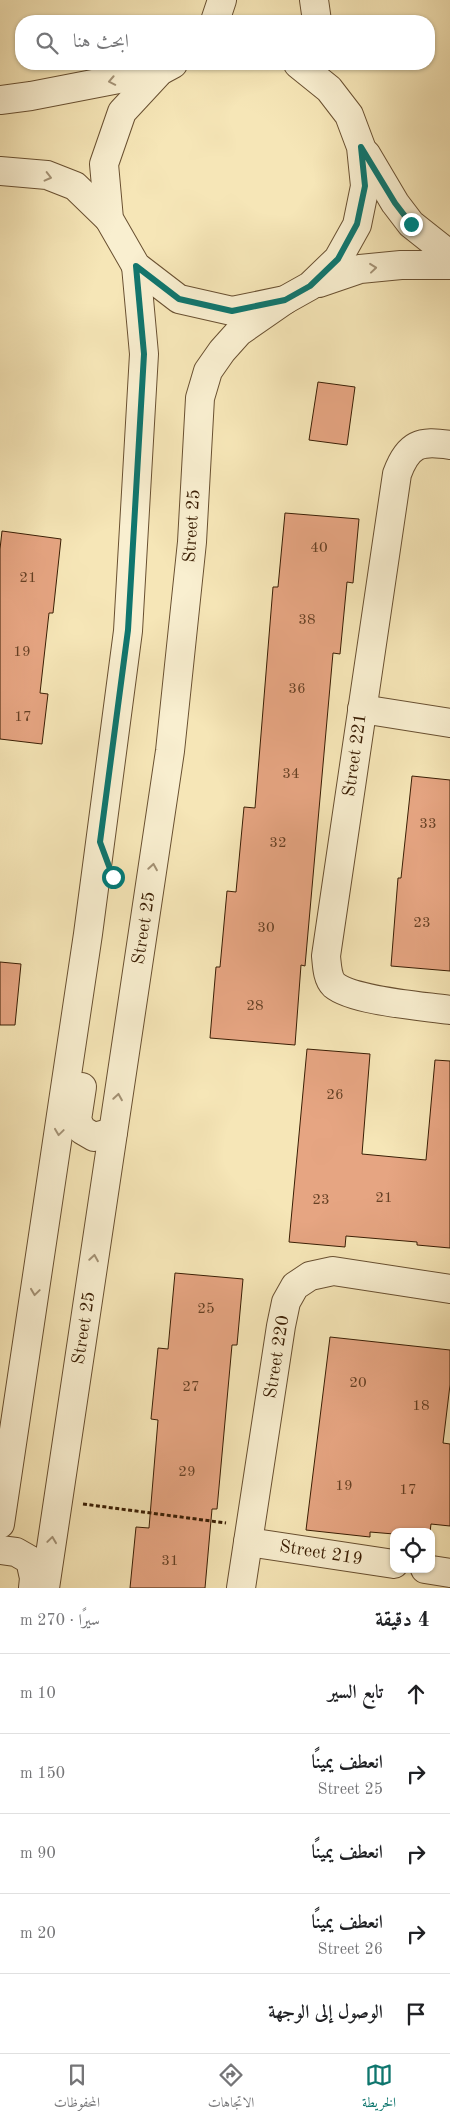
<!DOCTYPE html>
<html lang="ar">
<head>
<meta charset="utf-8">
<style>
	body { margin:0; font-family:"Old Standard TT",Amiri,serif; background:#f2f2f2; color:#202124; direction:rtl }
	.controls { position:absolute; right:15px; bottom:15px; display:grid; overflow:hidden; border-radius:10px; box-shadow:0 1px 4px #0004 }
	.controls button { width:45px; height:45px; display:grid; place-items:center; padding:0; border:0; border-bottom:1px solid #e0e0e0; background:#fff; color:#202124; font:25px sans-serif }
	.stop { position:absolute; width:15px; height:15px; margin:-11px; border:4px solid #0f766e; border-radius:50%; background:#fff }
	.stop.end { background:#0f766e; border-color:#fff; box-shadow:0 1px 5px #0008 }
	.list { margin:0; padding:0; list-style:none }
	h2 { display:flex; justify-content:space-between; align-items:center; height:65px; margin:0; padding:0 20px; font-size:21px }
	h2 small { font-size:16px; font-weight:400; color:#757577 }
	.list li { display:grid; grid-template-columns:32px 1fr auto; gap:15px; align-items:center; box-sizing:border-box; height:80px; padding:0 20px; border-top:1px solid #e0e0e0 }
	.list b { display:block; font-size:19px; white-space:nowrap }
	.list p { margin:0; font-size:16px; white-space:nowrap; color:#757577 }
	.list em { font-size:16px; font-style:normal; color:#757577 }
	.icon { flex:none; width:28px; height:28px; fill:none; stroke:currentColor; stroke-width:2; stroke-linecap:round; stroke-linejoin:round }
	.map { position:relative; flex:none; width:450px; height:1588px; overflow:hidden; direction:ltr }
	.search { position:absolute; background:#fff; box-shadow:0 1px 4px #0004; left:15px; right:15px; top:15px; height:55px; display:flex; align-items:center; gap:12px; box-sizing:border-box; padding:0 18px; border-radius:20px; color:#757577; font-size:19px }
	.sheet { height:465px; background:#fff }
	nav { display:flex; justify-content:space-around; align-items:center; box-sizing:border-box; height:70px; border-top:1px solid #e0e0e0; background:#fff; font-size:14px; color:#757577 }
	nav a { display:grid; justify-items:center; gap:2px }
	nav .on { color:#0f766e }
	.map>svg:first-child { display:block }
	.building { fill:#e6a582; stroke:#3a1e04 }
	.lines { fill:none; stroke-linecap:round; stroke-linejoin:round }
	.minor-casing { stroke:#695031; stroke-width:30 }
	.path { stroke:#3a1e04; stroke-width:3; stroke-dasharray:4 2.5; stroke-linecap:butt }
	.minor { stroke:#f9efd0; stroke-width:28 }
	.oneway { stroke:#a39174 }
	.route { stroke:#0f766e; stroke-width:6 }
	.labels { text-anchor:middle; dominant-baseline:central; stroke-width:5; stroke-linejoin:round; paint-order:stroke }
	.number-label { font-size:15px; fill:#654024 }
	.street-label { font-size:18px; fill:#3a1e04; stroke:#f9efd0 }
</style>
</head>
<body>
<div class="map">
<svg width="450" height="1588" viewBox="0 0 450 1588">
	<rect width="100%" height="100%" fill="#f6e6b7"/>
	<filter id="stains"><feTurbulence type="fractalNoise" baseFrequency=".004" numOctaves="4"/><feColorMatrix values="0 0 0 0 .2 0 0 0 0 .09 0 0 0 0 .02 0 0 0 .5 -.17"/></filter>
	<radialGradient id="worn" r=".72"><stop offset=".6" stop-color="#630" stop-opacity="0"/><stop offset="1" stop-color="#630" stop-opacity=".3"/></radialGradient>
	<g class="building">
		<path d="M318 382 355 387 347 445 309 440Z"/>
		<path d="M285 513 359 519 353 583 347 582 340 654 333 653 305 966 301 965 295 1045 210 1038 216 967H220L227 891 236 892 244 807 255 808 273 587H278Z"/>
		<path d="M2 531 61 539 53 613H49L40 693 48 694 42 744 0 739V549Z"/>
		<path d="M412 776 450 780V971L391 966 398 878H401Z"/>
		<path d="M0 962 21 964 15 1025H0Z"/>
		<path d="M307 1049 370 1054 362 1154 426 1160 435 1060 450 1061V1248L417 1245V1242L346 1236 345 1247 289 1242Z"/>
		<path d="M175 1273 243 1279 237 1345H232L217 1509H212L205 1588H130L136 1527 149 1528 158 1420 151 1419 158 1348 168 1349Z"/>
		<path d="M330 1337 450 1350V1385L443 1443 450 1444V1526L431 1524 430 1532H394V1534L370 1532V1537L306 1530Z"/>
	</g>
	<g class="lines">
		<g class="minor-casing">
			<g id="minor">
				<path d="M314 0 317 21"/>
				<path d="M215 21 222 0"/>
				<path d="M173 64 160 71 122 112 104 164 109 219 136 266 179 299 232 311 285 300 310 286 338 259 357 225 365 186 361 147 349 115 329 89 298 64"/>
				<path d="M0 100 31 96 160 71"/>
				<path d="M366 154 395 203 411 224 450 255"/>
				<path d="M0 171 47 175 75 186 109 219"/>
				<path d="M319 283 360 269 401 265H450"/>
				<path d="M450 445C420 440 408 444 397 474L326 956C327 965 327 978 334 985 353 1001 423 1006 450 1010"/>
				<path d="M362 709 450 723"/>
				<path d="M82 1087 77 1120 82 1130 94 1137 113 1132"/>
				<path d="M0 1524 88 934 128 631 144 354 136 266"/>
				<path d="M248 1542 394 1564"/>
				<path d="M0 1550 16 1552 30 1560 34 1578 33 1588"/>
				<path d="M425 1569 450 1573"/>
				<path d="M45 1588 170 751 192 542 200 398 208 371 222 351 239 332 285 300"/>
				<path d="M241 1588 281 1326 286 1302 295 1286 310 1276 333 1271 450 1289"/>
			</g>
		</g>
		<path class="path" d="M83 1504 226 1523"/>
		<use href="#minor" class="minor"/>
	</g>
	<defs><path id="oneway-chevron" d="M-2-3.5L2.5 0L-2 3.5" fill="none" stroke-width="1.6" stroke-linecap="round" stroke-linejoin="round" transform="scale(1.25)"/></defs>
	<g class="oneway">
		<use href="#oneway-chevron" transform="translate(112 81) rotate(169)"/>
		<use href="#oneway-chevron" transform="translate(48 177) rotate(14)"/>
		<use href="#oneway-chevron" transform="translate(373 268) rotate(-6)"/>
		<use href="#oneway-chevron" transform="translate(153 867) rotate(-81)"/>
		<use href="#oneway-chevron" transform="translate(118 1097) rotate(-81)"/>
		<use href="#oneway-chevron" transform="translate(59 1132) rotate(98)"/>
		<use href="#oneway-chevron" transform="translate(94 1258) rotate(-81)"/>
		<use href="#oneway-chevron" transform="translate(35 1292) rotate(98)"/>
		<use href="#oneway-chevron" transform="translate(52 1540) rotate(-82)"/>
	</g>
	<g class="lines">
		<path class="route" d="M113 877 100 842 128 630 144 354 136 266 179 299 232 311 285 300 310 286 338 259 357 224 365 186 361 147 395 203 411 224"/>
	</g>
	<g class="labels">
		<g class="number-label">
			<text x="319" y="548">40</text>
			<text x="28" y="578">21</text>
			<text x="307" y="620">38</text>
			<text x="22" y="652">19</text>
			<text x="297" y="689">36</text>
			<text x="23" y="717">17</text>
			<text x="291" y="774">34</text>
			<text x="428" y="824">33</text>
			<text x="278" y="843">32</text>
			<text x="422" y="923">23</text>
			<text x="266" y="928">30</text>
			<text x="255" y="1006">28</text>
			<text x="335" y="1095">26</text>
			<text x="384" y="1198">21</text>
			<text x="321" y="1200">23</text>
			<text x="206" y="1309">25</text>
			<text x="358" y="1383">20</text>
			<text x="191" y="1387">27</text>
			<text x="421" y="1406">18</text>
			<text x="187" y="1472">29</text>
			<text x="344" y="1486">19</text>
			<text x="408" y="1490">17</text>
			<text x="170" y="1561">31</text>
		</g>
		<g class="street-label">
			<text transform="translate(192 526) rotate(-86)">Street 25</text>
			<text transform="translate(355 755) rotate(-82)">Street 221</text>
			<text transform="translate(144 928) rotate(-81)">Street 25</text>
			<text transform="translate(84 1328) rotate(-81)">Street 25</text>
			<text transform="translate(277 1357) rotate(-81)">Street 220</text>
			<text transform="translate(321 1553) rotate(9)">Street 219</text>
		</g>
	</g>
	<rect width="100%" height="100%" filter="url(#stains)"/>
	<rect width="100%" height="100%" fill="url(#worn)"/>
</svg>
<div class="controls">
<button><svg class="icon" aria-label="locate" viewBox="0 0 24 24"><circle cx="12" cy="12" r="6"/><path d="M12 2v4M12 18v4M2 12h4M18 12h4"/></svg></button>
</div>
<div class="stop" style="left:113px;top:877px"></div>
<div class="stop end" style="left:411px;top:224px"></div>
<div class="search"><svg class="icon" aria-label="search" viewBox="0 0 24 24"><circle cx="10" cy="10" r="6"/><path d="M15 15l6 6"/></svg>ابحث هنا</div>
</div>
<section class="sheet">
<h2>4 دقيقة<small>سيرًا · 270 m</small></h2>
<ul class="list">
<li><svg class="icon" aria-label="ahead" viewBox="0 0 24 24"><path d="M12 20V5M6 11l6-6 6 6"/></svg><div><b>تابع السير</b></div><em>10 m</em></li>
<li><svg class="icon" aria-label="right" viewBox="0 0 24 24"><path d="M7 20v-9h11M14 6l5 5-5 5"/></svg><div><b>انعطف يمينًا</b><p>Street 25</p></div><em>150 m</em></li>
<li><svg class="icon" aria-label="right" viewBox="0 0 24 24"><path d="M7 20v-9h11M14 6l5 5-5 5"/></svg><div><b>انعطف يمينًا</b></div><em>90 m</em></li>
<li><svg class="icon" aria-label="right" viewBox="0 0 24 24"><path d="M7 20v-9h11M14 6l5 5-5 5"/></svg><div><b>انعطف يمينًا</b><p>Street 26</p></div><em>20 m</em></li>
<li><svg class="icon" aria-label="arrive" viewBox="0 0 24 24"><path d="M6 21V4h12l-3 4 3 4H6"/></svg><div><b>الوصول إلى الوجهة</b></div></li>
</ul>
</section>
<nav>
<a class="on"><svg class="icon" aria-label="map" viewBox="0 0 24 24"><path d="M3 6l6-2 6 2 6-2v14l-6 2-6-2-6 2zM9 4v14M15 6v14"/></svg>الخريطة</a>
<a><svg class="icon" aria-label="directions" viewBox="0 0 24 24"><path d="M12 3l9 9-9 9-9-9zM9 14v-3h6M13 9l2 2-2 2"/></svg>الاتجاهات</a>
<a><svg class="icon" aria-label="saved" viewBox="0 0 24 24"><path d="M7 4h10v16l-5-4-5 4z"/></svg>المحفوظات</a>
</nav>
</body>
</html>
